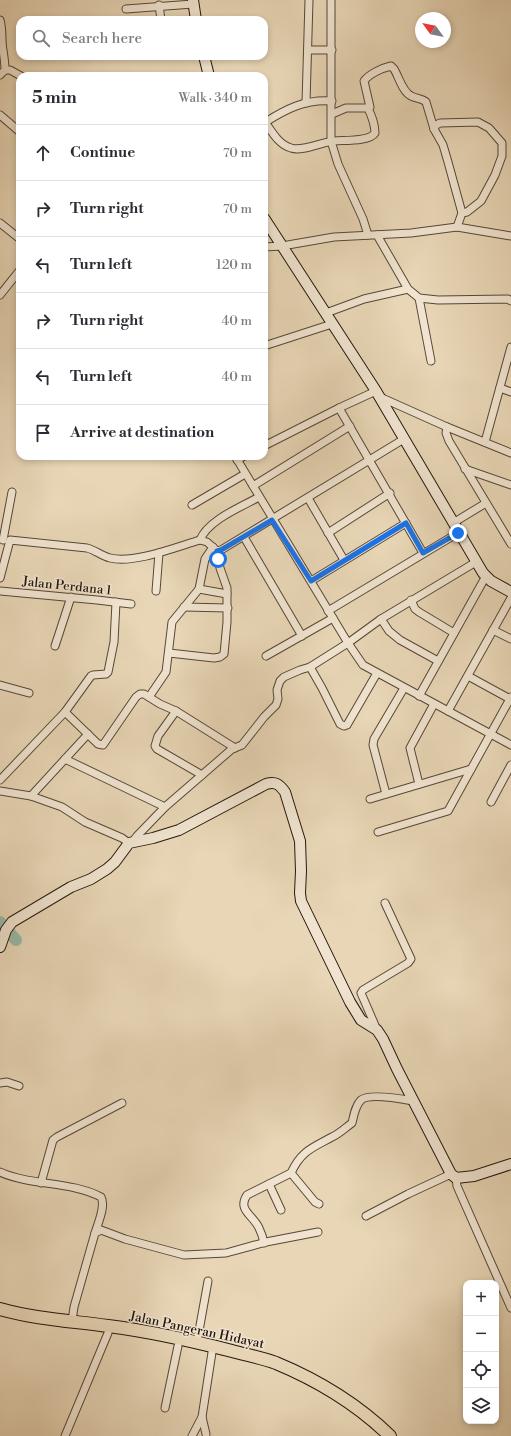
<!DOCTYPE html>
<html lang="en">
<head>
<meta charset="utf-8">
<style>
	body { margin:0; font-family:"Libre Bodoni",serif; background:#f7f7f7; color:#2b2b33 }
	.controls { position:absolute; right:12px; bottom:12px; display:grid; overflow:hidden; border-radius:8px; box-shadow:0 2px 6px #0003 }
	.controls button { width:36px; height:36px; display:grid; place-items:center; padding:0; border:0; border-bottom:1px solid #e1e1e2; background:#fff; color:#2b2b33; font:20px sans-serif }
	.compass { position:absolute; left:415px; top:12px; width:36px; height:36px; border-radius:50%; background:#fff; box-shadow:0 2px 6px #0003; rotate:303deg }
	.stop { position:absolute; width:12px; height:12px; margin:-9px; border:3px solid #1a73e8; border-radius:50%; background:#fff }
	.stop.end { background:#1a73e8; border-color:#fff; box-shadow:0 1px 4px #0008 }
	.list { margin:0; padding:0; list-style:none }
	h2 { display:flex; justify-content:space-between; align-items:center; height:52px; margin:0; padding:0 16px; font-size:17px }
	h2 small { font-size:13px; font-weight:400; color:#7c7c81 }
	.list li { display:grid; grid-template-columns:26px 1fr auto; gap:12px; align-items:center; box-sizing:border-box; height:56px; padding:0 16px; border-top:1px solid #e1e1e2 }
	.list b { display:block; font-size:15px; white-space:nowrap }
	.list em { font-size:13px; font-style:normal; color:#7c7c81 }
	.icon { flex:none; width:22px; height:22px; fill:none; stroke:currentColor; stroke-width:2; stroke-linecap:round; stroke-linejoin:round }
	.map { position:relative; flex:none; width:511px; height:1436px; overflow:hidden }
	.search { position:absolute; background:#fff; box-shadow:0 2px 6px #0003; left:16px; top:16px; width:252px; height:44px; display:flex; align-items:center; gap:10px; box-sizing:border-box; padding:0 14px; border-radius:12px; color:#7c7c81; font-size:15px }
	.panel { position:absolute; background:#fff; box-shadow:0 2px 6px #0003; left:16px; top:72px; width:252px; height:388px; border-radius:12px }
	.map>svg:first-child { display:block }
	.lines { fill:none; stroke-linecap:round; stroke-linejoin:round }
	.river { stroke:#99baa8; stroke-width:12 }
	.street-casing { stroke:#564737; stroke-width:9 }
	.secondary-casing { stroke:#25170d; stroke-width:12 }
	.highway-casing { stroke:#25170d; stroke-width:14 }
	.street { stroke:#f0e4d0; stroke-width:7 }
	.secondary { stroke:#f0e4d0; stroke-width:10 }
	.highway { stroke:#e8d6b6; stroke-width:12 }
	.route { stroke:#1a73e8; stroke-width:5 }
	.labels { text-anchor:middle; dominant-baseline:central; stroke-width:3; stroke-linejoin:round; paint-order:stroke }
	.street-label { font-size:13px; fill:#25170d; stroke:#f0e4d0 }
</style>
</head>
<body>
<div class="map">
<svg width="511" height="1436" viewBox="0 0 511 1436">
	<rect width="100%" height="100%" fill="#e8d6b6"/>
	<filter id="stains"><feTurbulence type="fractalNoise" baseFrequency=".005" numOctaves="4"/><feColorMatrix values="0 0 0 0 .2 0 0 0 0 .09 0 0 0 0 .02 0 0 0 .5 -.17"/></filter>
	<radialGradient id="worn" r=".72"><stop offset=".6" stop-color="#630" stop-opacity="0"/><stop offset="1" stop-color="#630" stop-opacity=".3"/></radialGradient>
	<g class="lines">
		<path class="river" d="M0 922 16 940"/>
		<g class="street-casing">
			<g id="street">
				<path d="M331 0V141L338 164 363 219 368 235"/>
				<path d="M159 5 161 20"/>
				<path d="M126 9 193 4"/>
				<path d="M0 20C3 31 1 40 3 50 4 57 5 63 5 70"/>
				<path d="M308 50H332"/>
				<path d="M0 75 5 70H10L21 76"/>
				<path d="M306 103 309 0"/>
				<path d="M332 114 346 108H368"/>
				<path d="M0 115 20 132"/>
				<path d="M265 122C272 132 279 145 291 148 302 152 322 142 334 141 344 140 369 142 375 133 375 124 372 117 368 108L370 107 364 81C369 74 382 68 391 66L394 69C399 77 402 91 411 96 417 99 422 98 426 102L434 129 443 145 448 162 462 213"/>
				<path d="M264 123C286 109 305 99 332 101"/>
				<path d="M434 129 436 125 440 123 478 122 489 128 502 143V156L495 175 481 201 467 212 462 213 457 227"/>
				<path d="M0 223 20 239"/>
				<path d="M377 235 408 289 419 298 438 300 508 299 511 301"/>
				<path d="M264 247 282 246 334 237 411 233 457 227 511 236"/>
				<path d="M0 295 20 270"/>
				<path d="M419 298 431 361"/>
				<path d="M326 313 364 299 408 289"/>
				<path d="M264 346 332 324"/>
				<path d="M500 388 511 392"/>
				<path d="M380 397 447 427 511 453"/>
				<path d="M339 408 423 553"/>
				<path d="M447 427 446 433 449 441 511 544"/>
				<path d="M485 442 511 347"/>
				<path d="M264 446 339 408 376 391"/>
				<path d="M235 456 348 643 363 665 511 745"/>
				<path d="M237 460 244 456"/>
				<path d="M465 469 511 485"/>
				<path d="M253 486 350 426"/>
				<path d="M308 498 344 560"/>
				<path d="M192 505 245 474"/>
				<path d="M453 523 486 503"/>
				<path d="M328 533 390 493"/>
				<path d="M244 537 302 636"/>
				<path d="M3 540 12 492"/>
				<path d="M200 540C208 520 241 507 259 497"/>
				<path d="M0 578 10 540 87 548C95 550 102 556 110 558 134 564 176 547 200 540L207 542 217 551 221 550 404 439"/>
				<path d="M311 581 406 523"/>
				<path d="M199 589 227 594"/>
				<path d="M0 591 97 600 131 604"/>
				<path d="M156 591 159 553"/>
				<path d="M411 600 415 609 419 612 454 633"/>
				<path d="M184 607 228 608"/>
				<path d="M328 611 458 533"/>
				<path d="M381 619 389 631 400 640 438 661"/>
				<path d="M493 630 511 639"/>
				<path d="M55 646 71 597"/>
				<path d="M169 653 214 658 220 657 224 654 227 622V588L220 568 217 551"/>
				<path d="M266 656 333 618"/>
				<path d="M310 667 322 688 340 724 344 726 347 725 377 673"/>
				<path d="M468 676 510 699"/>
				<path d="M0 685 29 693"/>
				<path d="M419 696 486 576"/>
				<path d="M149 697 166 672 172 622 199 589 205 559 213 547"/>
				<path d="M176 711 158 736 155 746 157 749 202 775"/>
				<path d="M448 711 511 598"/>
				<path d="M65 712 98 744 103 745 136 697 140 694H144L160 704 176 711 235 748"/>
				<path d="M65 759 165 807"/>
				<path d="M0 780 65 712 91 676 93 675 106 674 108 672 114 642 116 602"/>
				<path d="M419 784 410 748 434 704"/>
				<path d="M0 791 31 796 62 807 85 822 122 838 129 843"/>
				<path d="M386 794 373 745 374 739 404 688"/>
				<path d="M31 796 88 734"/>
				<path d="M370 799 471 769"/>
				<path d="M491 802 511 765"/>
				<path d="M378 832 448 811 511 697"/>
				<path d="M133 841 137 836 165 807 202 775 232 749 242 745 264 717 276 705 278 699 277 690 280 681 284 677 300 670 310 667 348 643 381 619 476 562"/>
				<path d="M377 1030 361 993 363 990 408 963 411 959 385 903"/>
				<path d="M0 1083 7 1082 19 1086"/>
				<path d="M0 1172C31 1186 71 1181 101 1197 106 1206 98 1223 95 1233"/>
				<path d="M291 1173 315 1202 319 1204"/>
				<path d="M456 1178 457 1186 511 1308"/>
				<path d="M41 1183 53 1140 57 1137 122 1103"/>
				<path d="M269 1184 281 1210"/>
				<path d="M366 1216 408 1194 451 1174"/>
				<path d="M264 1243C263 1238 261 1232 259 1228 253 1215 237 1210 247 1195L291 1173C301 1151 312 1148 332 1137 339 1134 345 1128 352 1123 354 1115 355 1106 361 1100 369 1093 402 1099 413 1101"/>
				<path d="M72 1321 74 1307 95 1233 101 1230 125 1239 184 1255 226 1253 266 1242 318 1232"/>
				<path d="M197 1342 208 1281"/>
				<path d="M165 1408 178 1346"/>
				<path d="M202 1417 206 1434"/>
				<path d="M65 1436 108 1333"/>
				<path d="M192 1436 202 1417 213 1346"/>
			</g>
		</g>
		<g class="secondary-casing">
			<g id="secondary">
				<path d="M193 0 196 20"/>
				<path d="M204 56 209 76"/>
				<path d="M264 218 376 391 483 573 491 581 511 592"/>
				<path d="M0 947 6 930 12 922 71 887 91 879 107 869 115 862 129 843 153 838 179 830 266 784C275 781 279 784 285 792L300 841 301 871 300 893 301 901 350 1002 361 1020 377 1030 383 1039 397 1069 451 1174 456 1178 474 1176 511 1164"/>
			</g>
		</g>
		<g class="highway-casing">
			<path id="highway" d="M0 1309C35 1319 72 1321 108 1326 148 1331 193 1341 232 1351 247 1355 262 1358 276 1363 317 1380 358 1405 390 1436"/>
		</g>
		<use href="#street" class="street"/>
		<use href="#secondary" class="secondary"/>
		<use href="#highway" class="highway"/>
	</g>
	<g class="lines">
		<path class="route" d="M218 559 217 551 221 550 272 520 311 581 406 523 423 553 458 533"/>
	</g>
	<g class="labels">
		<g class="street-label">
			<text transform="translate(67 586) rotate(6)">Jalan Perdana 1</text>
			<text transform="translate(197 1330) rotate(12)">Jalan Pangeran Hidayat</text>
		</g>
	</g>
	<rect width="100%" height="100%" filter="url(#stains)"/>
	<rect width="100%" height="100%" fill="url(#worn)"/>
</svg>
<div class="controls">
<button>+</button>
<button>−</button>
<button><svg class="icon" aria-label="locate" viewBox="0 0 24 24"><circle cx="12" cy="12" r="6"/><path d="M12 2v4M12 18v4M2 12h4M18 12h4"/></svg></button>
<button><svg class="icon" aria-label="layers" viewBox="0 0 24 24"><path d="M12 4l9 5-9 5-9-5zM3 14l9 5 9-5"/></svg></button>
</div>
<svg class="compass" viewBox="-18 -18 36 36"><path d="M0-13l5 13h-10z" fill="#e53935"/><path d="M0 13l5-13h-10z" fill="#7c7c81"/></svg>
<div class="stop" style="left:218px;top:559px"></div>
<div class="stop end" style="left:458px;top:533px"></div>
<div class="search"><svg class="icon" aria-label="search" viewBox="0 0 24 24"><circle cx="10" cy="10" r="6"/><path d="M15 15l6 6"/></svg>Search here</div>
<section class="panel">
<h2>5 min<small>Walk · 340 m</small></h2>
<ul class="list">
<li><svg class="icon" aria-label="ahead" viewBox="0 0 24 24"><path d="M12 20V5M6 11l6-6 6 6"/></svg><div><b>Continue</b></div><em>70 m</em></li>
<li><svg class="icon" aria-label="right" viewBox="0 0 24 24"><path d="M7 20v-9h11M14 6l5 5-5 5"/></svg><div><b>Turn right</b></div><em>70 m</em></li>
<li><svg class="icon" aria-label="left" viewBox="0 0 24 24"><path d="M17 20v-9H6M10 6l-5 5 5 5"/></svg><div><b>Turn left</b></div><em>120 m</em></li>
<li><svg class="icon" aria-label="right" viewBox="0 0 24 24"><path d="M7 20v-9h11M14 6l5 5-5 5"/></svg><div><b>Turn right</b></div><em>40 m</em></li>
<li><svg class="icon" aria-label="left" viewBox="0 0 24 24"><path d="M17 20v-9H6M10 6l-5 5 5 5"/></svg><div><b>Turn left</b></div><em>40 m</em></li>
<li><svg class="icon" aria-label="arrive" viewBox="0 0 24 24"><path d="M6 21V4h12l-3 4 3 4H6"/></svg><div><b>Arrive at destination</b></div></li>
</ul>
</section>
</div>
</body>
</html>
